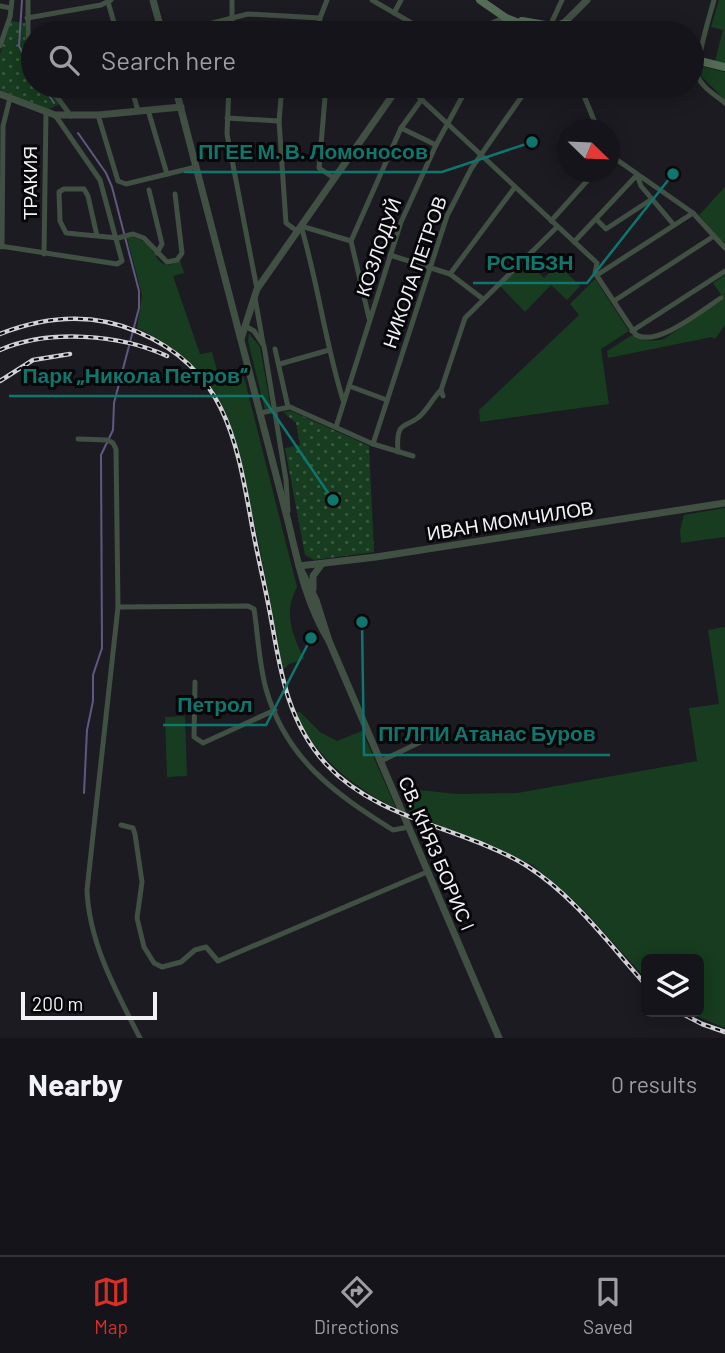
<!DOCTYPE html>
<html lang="en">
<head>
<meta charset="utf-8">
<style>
	body { margin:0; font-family:Barlow,sans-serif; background:#1e1d23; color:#f1f3f6 }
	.controls { position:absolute; right:21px; bottom:21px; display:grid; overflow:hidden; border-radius:10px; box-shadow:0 4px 18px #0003 }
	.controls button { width:63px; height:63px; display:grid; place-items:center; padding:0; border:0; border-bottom:2px solid #343339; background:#15141a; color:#f1f3f6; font:35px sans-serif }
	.compass { position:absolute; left:557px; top:119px; width:63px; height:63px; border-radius:50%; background:#15141a; box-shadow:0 4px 18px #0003; rotate:113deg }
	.scale { position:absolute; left:21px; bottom:18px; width:136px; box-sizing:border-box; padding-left:7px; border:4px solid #f2f1f6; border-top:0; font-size:19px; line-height:24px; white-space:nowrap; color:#f2f1f6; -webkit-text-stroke:5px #070609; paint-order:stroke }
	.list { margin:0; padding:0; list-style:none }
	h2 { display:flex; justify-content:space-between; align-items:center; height:91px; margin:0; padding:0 28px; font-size:30px }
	h2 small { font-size:23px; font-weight:400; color:#9d9ea2 }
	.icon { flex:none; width:38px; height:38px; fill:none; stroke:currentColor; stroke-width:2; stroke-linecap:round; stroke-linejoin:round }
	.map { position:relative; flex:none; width:725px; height:1038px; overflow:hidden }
	.search { position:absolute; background:#15141a; box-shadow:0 4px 18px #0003; left:21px; right:21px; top:21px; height:77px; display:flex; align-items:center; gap:18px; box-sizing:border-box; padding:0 24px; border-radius:38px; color:#9d9ea2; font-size:26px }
	.sheet { height:217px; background:#15141a }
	nav { display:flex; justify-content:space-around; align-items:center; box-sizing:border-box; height:98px; border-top:2px solid #343339; background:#15141a; font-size:19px; color:#9d9ea2 }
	nav a { display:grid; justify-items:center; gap:4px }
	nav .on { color:#d93025 }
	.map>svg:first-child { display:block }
	.grass { fill:#173c1f }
	.park { fill:url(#park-dots) }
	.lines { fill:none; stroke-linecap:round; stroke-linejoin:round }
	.stream { stroke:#615882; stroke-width:2 }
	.minor { stroke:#405042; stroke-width:5 }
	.tertiary { stroke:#405042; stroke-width:7 }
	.secondary { stroke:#546d57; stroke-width:8 }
	.rail-casing { stroke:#d2d1d6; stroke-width:4.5 }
	.rail { stroke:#070609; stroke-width:2; stroke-dasharray:5; stroke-linecap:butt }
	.labels { text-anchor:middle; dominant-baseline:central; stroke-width:6; stroke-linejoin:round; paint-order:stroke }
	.street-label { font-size:19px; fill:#f2f1f6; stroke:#070609 }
	.leader { fill:none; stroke:#0f766e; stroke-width:2.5 }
	.callout-dot { fill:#0f766e; stroke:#070609; stroke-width:2.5 }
	.callout-label { font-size:21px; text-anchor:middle; font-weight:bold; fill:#0f766e; stroke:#070609; stroke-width:6; stroke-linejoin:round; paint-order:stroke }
</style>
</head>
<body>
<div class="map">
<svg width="725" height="1038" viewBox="0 0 725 1038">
	<defs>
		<pattern id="park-dots" width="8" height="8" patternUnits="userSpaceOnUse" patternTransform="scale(1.75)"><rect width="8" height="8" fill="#173c1f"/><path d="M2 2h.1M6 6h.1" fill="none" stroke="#395940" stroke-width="1.8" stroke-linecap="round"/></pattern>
	</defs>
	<rect width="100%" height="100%" fill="#1c1b22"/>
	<g class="grass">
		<path d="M719 0H725V63L715 61 723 30 711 27Z"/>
		<path d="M700 66 725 72V100L702 77Z"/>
		<path d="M725 187V245L699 215Z"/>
		<path d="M133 237C137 239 141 239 144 242 158 251 157 275 180 260L184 273 173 276 200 354 212 352 220 382 244 377 297 587C283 614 292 633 304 659L289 664 283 670 279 650C271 604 262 558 252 513 234 423 227 373 137 328L142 295 127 238Z"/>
		<path d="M527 261 544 278 558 264 580 286 567 300 551 285 525 312 500 286Z"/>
		<path d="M725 275V325L715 339 712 337 608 358 607 351 632 335C644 341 651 342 664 339L724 299 713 283Z"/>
		<path d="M595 279 629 331 601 349 609 404 480 422 479 410 579 315 570 304Z"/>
		<path d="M249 333 260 347 271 409 265 410 248 341Z"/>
		<path d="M725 508V537L681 543 680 530 684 515Z"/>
		<path d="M725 627V1028L687 1012H699V959H646V979L581 907 533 865 410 813 399 788 458 794 517 793 697 761 689 708 719 704 708 630Z"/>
		<path d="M294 712H300L320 732 337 741 362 731 396 808C351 787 316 756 294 712Z"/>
		<path d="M185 716 187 776 167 777 165 717Z"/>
	</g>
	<g class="park">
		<path d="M11 21 25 23V47L33 66V86H46L61 104 48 109 0 90V54Z"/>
		<path d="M291 411 369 446 374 552 314 560 305 555 285 448 300 445 296 423 283 412Z"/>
	</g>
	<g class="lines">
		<g class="stream">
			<path d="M22 0 19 46 33 72"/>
			<path d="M43 86 54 103"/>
			<path d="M78 133 106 173 112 187 139 291V308L114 403 113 430 101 455 102 648 93 675V701L87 730 84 793"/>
		</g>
		<g class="minor">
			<path d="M28 0V44L33 60"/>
			<path d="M232 0V33"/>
			<path d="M372 0 429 33"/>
			<path d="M714 0C710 15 695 62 698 76 701 87 717 96 725 103"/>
			<path d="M108 2 117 33"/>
			<path d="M0 6 11 8"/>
			<path d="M394 13 401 0"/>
			<path d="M27 18 101 5 111 0"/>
			<path d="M550 26 562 0"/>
			<path d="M173 33 248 14 320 18"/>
			<path d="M318 33 320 18 327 0"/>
			<path d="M495 33 502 20"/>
			<path d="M0 46 10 17 12 0"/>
			<path d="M49 86 71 116"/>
			<path d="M131 86 138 111"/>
			<path d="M229 86 227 134 257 289"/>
			<path d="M282 86 279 121 286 223 297 231"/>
			<path d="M326 86 319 168 334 178"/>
			<path d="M372 86 397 89"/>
			<path d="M407 86 597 263 595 273 636 335C658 347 702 310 721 298"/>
			<path d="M580 86 598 130"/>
			<path d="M148 110 167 174"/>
			<path d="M98 115 118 181 126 184 196 167"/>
			<path d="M227 118 279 121"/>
			<path d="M401 128 436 145"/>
			<path d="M610 155 693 213 725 248"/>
			<path d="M149 190 162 244 157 253"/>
			<path d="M596 219 606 229 652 199"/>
			<path d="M551 221 595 172"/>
			<path d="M301 226C318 283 325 342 343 400"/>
			<path d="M301 226 351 241"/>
			<path d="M97 236 88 196 84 189H64L59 192 60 221 66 233 118 238 133 234 144 238 167 262 177 260 182 253 175 194"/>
			<path d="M574 242 637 175 641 186 674 225"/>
			<path d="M0 246 117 264 122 261 100 180 55 115"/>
			<path d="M2 247 3 126 10 98"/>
			<path d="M44 254 46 112"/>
			<path d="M390 255 450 274 483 299"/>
			<path d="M450 274 515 187"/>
			<path d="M597 275 693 213"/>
			<path d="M255 298 263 343"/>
			<path d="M614 301 714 236"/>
			<path d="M369 318 351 241 401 128 422 99"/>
			<path d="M247 327 254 331 264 346 286 480 288 511"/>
			<path d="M632 331 725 271"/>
			<path d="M275 349 288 407"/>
			<path d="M280 364 329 350"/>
			<path d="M349 386 387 400"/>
			<path d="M443 396 441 390 465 318 557 227"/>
			<path d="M260 413 290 407 373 444 413 456"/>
			<path d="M336 427 401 222 436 145 468 86"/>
			<path d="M78 439 107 440 113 443 116 449 118 607 87 890C89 943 116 991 140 1038"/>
			<path d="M373 444 447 216 471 169 529 86"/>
			<path d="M398 452C395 416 409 430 423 413 430 405 434 397 441 390"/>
			<path d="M118 607 248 606 254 609C258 635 259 663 266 689 286 759 334 793 393 830L409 827"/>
			<path d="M195 682 194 737 203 743 275 710"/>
			<path d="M381 761 433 736 444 741"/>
			<path d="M121 825 133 828 135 834 142 882 137 918 144 947 154 963 162 967 181 962 195 950 206 947 218 961 427 872"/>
		</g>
		<g class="tertiary">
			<path d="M153 0 162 33"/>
			<path d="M563 24 587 0"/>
			<path d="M472 33 506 18"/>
			<path d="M175 86 288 521C298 563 306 603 329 641"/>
			<path d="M0 94 55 115H98L181 107"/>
			<path d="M241 339 257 289 399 86"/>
			<path d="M299 566 376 557 725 503"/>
			<path d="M301 570 316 600 329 641 499 1038"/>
			<path d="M313 589V576L321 565"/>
		</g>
		<g class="secondary">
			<path d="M480 0 506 18 545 33"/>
			<path d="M522 21 557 27"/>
			<path d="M574 29 588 33"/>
			<path d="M555 33 559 25C568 22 573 25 576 33"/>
			<path d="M692 59 725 67"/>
		</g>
		<g class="rail-casing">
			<g id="rail">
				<path d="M0 334C46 316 92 312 138 332 224 369 236 437 251 520 257 555 266 589 272 624 281 676 289 723 326 764 379 821 463 827 527 866 574 896 609 944 646 985"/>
				<path d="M0 350C48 329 120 334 167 356"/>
				<path d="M0 381 33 360 70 354"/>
				<path d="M679 1012 702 1024 725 1032"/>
			</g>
		</g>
		<use href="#rail" class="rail"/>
	</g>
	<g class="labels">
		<g class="street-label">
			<text transform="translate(29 183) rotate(-90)">ТРАКИЯ</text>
			<text transform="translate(378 247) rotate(-71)">КОЗЛОДУЙ</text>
			<text transform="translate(414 272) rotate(-71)">НИКОЛА ПЕТРОВ</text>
			<text transform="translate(510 520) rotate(-9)">ИВАН МОМЧИЛОВ</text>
			<text transform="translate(437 853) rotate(67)">СВ. КНЯЗ БОРИС I</text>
		</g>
	</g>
	<path class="leader" d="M532 142L442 172H184M673 174L587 283H473M333 500L262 396H9M311 638L266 725H163M362 622L364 755H610"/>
	<g class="callout-dot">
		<circle cx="532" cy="142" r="7"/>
		<circle cx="673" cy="174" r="7"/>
		<circle cx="333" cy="500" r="7"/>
		<circle cx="311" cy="638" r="7"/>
		<circle cx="362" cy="622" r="7"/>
	</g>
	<g class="callout-label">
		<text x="313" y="159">ПГЕЕ М. В. Ломоносов</text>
		<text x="530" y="270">РСПБЗН</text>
		<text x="135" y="383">Парк „Никола Петров“</text>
		<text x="215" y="712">Петрол</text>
		<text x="487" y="741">ПГЛПИ Атанас Буров</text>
	</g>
</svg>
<div class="controls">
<button><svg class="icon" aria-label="layers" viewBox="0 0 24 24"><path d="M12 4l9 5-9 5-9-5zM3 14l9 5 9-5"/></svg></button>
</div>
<svg class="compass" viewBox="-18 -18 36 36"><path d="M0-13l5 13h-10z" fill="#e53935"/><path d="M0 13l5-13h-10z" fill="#9d9ea2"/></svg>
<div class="scale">200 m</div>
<div class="search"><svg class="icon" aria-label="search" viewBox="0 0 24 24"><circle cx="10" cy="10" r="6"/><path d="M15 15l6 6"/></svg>Search here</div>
</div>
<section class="sheet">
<h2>Nearby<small>0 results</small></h2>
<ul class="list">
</ul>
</section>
<nav>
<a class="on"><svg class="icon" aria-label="map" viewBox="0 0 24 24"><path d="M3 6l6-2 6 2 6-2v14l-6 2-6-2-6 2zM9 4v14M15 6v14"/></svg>Map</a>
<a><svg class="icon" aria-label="directions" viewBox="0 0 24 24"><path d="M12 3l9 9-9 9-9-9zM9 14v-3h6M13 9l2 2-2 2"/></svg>Directions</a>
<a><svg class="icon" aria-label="saved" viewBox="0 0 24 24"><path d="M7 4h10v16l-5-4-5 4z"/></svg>Saved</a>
</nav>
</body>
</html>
